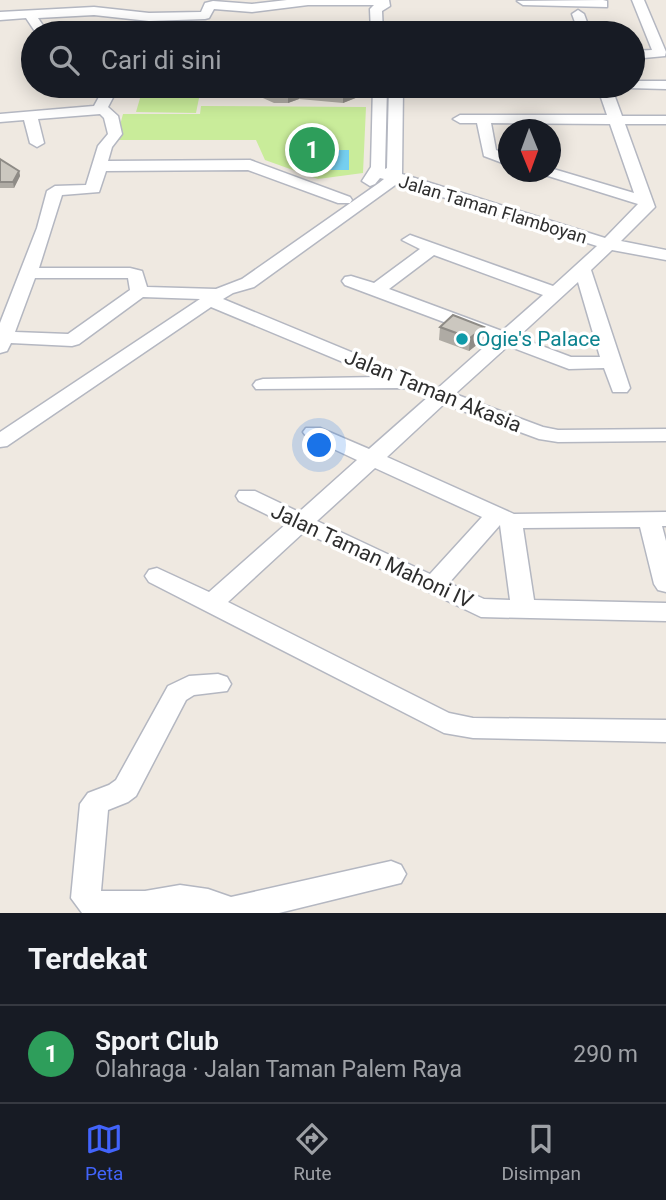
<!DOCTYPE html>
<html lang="id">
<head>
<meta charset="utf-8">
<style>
	body { margin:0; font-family:Roboto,sans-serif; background:#20242c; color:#f1f3f6 }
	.compass { position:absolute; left:498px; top:119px; width:63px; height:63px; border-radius:50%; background:#171b24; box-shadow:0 4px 18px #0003; rotate:179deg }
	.you { position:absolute; left:320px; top:446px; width:24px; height:24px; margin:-18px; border:5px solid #fff; border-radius:50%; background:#1a73e8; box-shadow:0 0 0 10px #1a73e833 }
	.badge { display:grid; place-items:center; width:46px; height:46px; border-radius:50%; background:#4264fb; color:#fff; font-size:23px; font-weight:700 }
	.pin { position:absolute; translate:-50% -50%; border:4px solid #fff; box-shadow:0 2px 7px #0006 }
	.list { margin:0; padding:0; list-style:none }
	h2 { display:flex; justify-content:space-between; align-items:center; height:91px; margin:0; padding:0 28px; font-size:30px }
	h2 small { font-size:23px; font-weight:400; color:#9ea1a6 }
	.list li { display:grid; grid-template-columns:46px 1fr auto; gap:21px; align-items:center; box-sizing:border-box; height:98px; padding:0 28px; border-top:2px solid #363941 }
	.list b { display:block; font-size:26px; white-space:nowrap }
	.list p { margin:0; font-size:23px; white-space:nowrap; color:#9ea1a6 }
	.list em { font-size:23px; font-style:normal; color:#9ea1a6 }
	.icon { flex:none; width:38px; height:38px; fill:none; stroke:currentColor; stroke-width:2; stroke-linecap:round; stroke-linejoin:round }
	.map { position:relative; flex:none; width:666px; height:913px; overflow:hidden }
	.search { position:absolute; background:#171b24; box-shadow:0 4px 18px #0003; left:21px; right:21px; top:21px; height:77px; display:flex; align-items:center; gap:18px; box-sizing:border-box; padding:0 24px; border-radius:38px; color:#9ea1a6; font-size:26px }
	.sheet { height:189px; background:#171b24 }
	nav { display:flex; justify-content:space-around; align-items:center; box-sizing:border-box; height:98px; border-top:2px solid #363941; background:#171b24; font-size:19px; color:#9ea1a6 }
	nav a { display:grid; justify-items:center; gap:4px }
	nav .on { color:#4264fb }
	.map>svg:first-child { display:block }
	.pitch { fill:#c9ec9a }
	.water { fill:#75cff0 }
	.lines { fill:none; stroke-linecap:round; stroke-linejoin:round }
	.minor-casing { stroke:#b4b7c1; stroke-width:3 }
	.minor { fill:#fff; fill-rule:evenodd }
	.wall { fill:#afaba4 }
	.shaded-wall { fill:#8e8b86 }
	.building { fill:#cbc7bf; stroke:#8e8b86; stroke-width:2 }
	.culture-dot { fill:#0f9aa8; stroke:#fff; stroke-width:2.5 }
	.labels { text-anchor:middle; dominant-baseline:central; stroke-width:7; stroke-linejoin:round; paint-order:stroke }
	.far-street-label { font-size:18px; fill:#2e2e2e; stroke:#fff }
	.culture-label { font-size:21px; fill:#0d838f; stroke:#fff; text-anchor:start }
	.street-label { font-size:21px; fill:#2e2e2e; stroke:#fff }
</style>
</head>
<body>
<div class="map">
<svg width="666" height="913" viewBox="0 0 666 913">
	<rect width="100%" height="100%" fill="#efe9e1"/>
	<g class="pitch">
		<path d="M143 88H201L196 113 136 112Z"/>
		<path d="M201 106 366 107 363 173 318 179 265 160 256 140H116L123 114H200Z"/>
	</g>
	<rect class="water" x="320" y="150" width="29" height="20"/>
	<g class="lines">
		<g class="minor-casing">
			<g id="minor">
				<path d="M287 0H389L390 6 382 11 383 33H371L370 9 374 5H308L252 12 214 9 209 18 205 19 149 21 94 15 38 18 44 27 62 30 64 33H36L26 18 0 20V12L94 7 149 13 201 12 205 3 213 1 252 4Z"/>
				<path d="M603 0 607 1V7L523 5 517 1Z"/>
				<path d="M632 0H644L666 52 665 56 633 59V51L652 50Z"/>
				<path d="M578 10 584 14 591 33H579L572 14Z"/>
				<path d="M472 24 526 25 532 29 526 33H462L463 27Z"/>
				<path d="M633 81H666V89L628 88 627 86H633Z"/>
				<path d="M105 86H119L108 107 118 116 122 134 112 147 108 161 250 160 350 197 352 200 350 203H338L248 170 106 171 99 192 62 195 39 268H130L142 271 147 287 216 289 242 279 379 183 384 179 380 178 375 184 370 186 362 181 371 167 373 86H387L385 169 387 168 389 86H403L402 174 605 238 638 204 545 175 542 172H550V168L634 193 610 124 491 123 496 150 508 155V165L484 156 477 123H460L453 119 460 115H607L597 86H611L622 116H666V124H625L655 207 621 241 666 250V260L612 250 591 270 630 388 627 392H613L604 368 569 369 508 346 455 394 543 427 558 430 666 429V441L558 442 539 439 444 404 387 457 514 514 666 512V526H662L666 541V592L658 590 654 584 640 527 523 528 534 600 666 603V621L481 617 304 532 228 602 449 713 473 718 666 720V742L473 738 444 733 149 582 145 576 149 570 157 568 209 592 286 524 239 501 236 496 239 491H255L299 512 357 460 306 436 303 432 306 428H320L369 449 428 397 404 388 256 389 253 385 256 381 263 379 379 377 211 307 7 446 0 447V432L200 299 143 297 79 344 72 346 11 343 7 351 0 353V323L37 228 47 191 55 186 86 185 98 146 108 134 104 118 100 114 38 119 44 143 37 147 30 143 24 120 0 122V114L94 106ZM398 183 597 246 553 286 410 235 402 240 420 249 374 283 351 276 345 277 342 281 345 285 492 340 438 388 223 299 233 293 254 287ZM434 255 543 295 502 331 389 289ZM35 278H128L130 290 68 334 15 332ZM578 282 600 357H571L518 337ZM375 468 482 517 430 574 317 521ZM500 525 510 600 484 599 449 583Z"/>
				<path d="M218 674 227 677 231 684 227 691 194 695 186 700 136 796 128 802 108 810 101 891H145L180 885 208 889 231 897 391 861 401 865 406 874 401 883 279 913H82L71 898 80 804 88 793 109 785 116 780 168 686 189 676Z"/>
			</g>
		</g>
		<use href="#minor" class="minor"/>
	</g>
	<g class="wall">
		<path d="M252 86H358V97L343 103 299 99 288 103H274L252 93Z"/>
		<path d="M0 159 19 171 20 176 14 188H0Z"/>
		<path d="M440 327 483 340 469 351 439 340Z"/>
	</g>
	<g class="shaded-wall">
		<path d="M291 86H299V99L288 103V87Z"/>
		<path d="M346 86H358V97L343 103V87Z"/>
		<path d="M19 171 20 176 14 188 13 182Z"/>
		<path d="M484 327 483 340 469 351 470 338Z"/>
	</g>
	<g class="building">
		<path d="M272 86H291L288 87Z"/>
		<path d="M0 159 19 171 13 182H0Z"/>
		<path d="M453 315 484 327 470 338 440 327Z"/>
	</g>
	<circle class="culture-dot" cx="462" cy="339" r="7"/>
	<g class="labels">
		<g class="far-street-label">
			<text transform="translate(493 209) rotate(17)">Jalan Taman Flamboyan</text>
		</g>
		<g class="culture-label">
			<text x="476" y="339">Ogie's Palace</text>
		</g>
		<g class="street-label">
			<text transform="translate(433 391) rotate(22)">Jalan Taman Akasia</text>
			<text transform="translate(372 556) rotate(25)">Jalan Taman Mahoni IV</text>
		</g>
	</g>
</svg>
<svg class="compass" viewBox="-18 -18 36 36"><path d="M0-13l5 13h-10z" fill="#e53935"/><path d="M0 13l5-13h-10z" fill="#9ea1a6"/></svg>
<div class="you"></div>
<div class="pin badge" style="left:312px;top:150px;background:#2e9e5b">1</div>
<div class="search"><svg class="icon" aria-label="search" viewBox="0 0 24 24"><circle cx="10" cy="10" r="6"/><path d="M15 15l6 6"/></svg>Cari di sini</div>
</div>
<section class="sheet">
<h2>Terdekat<small></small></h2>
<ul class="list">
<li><span class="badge" style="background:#2e9e5b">1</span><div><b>Sport Club</b><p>Olahraga · Jalan Taman Palem Raya</p></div><em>290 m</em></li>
</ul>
</section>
<nav>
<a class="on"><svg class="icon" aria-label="map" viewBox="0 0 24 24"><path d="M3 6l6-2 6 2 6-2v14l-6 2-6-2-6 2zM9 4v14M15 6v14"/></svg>Peta</a>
<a><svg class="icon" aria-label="directions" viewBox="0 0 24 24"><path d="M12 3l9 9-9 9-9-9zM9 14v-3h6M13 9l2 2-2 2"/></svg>Rute</a>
<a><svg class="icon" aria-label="saved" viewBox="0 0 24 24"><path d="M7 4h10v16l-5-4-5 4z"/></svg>Disimpan</a>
</nav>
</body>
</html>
